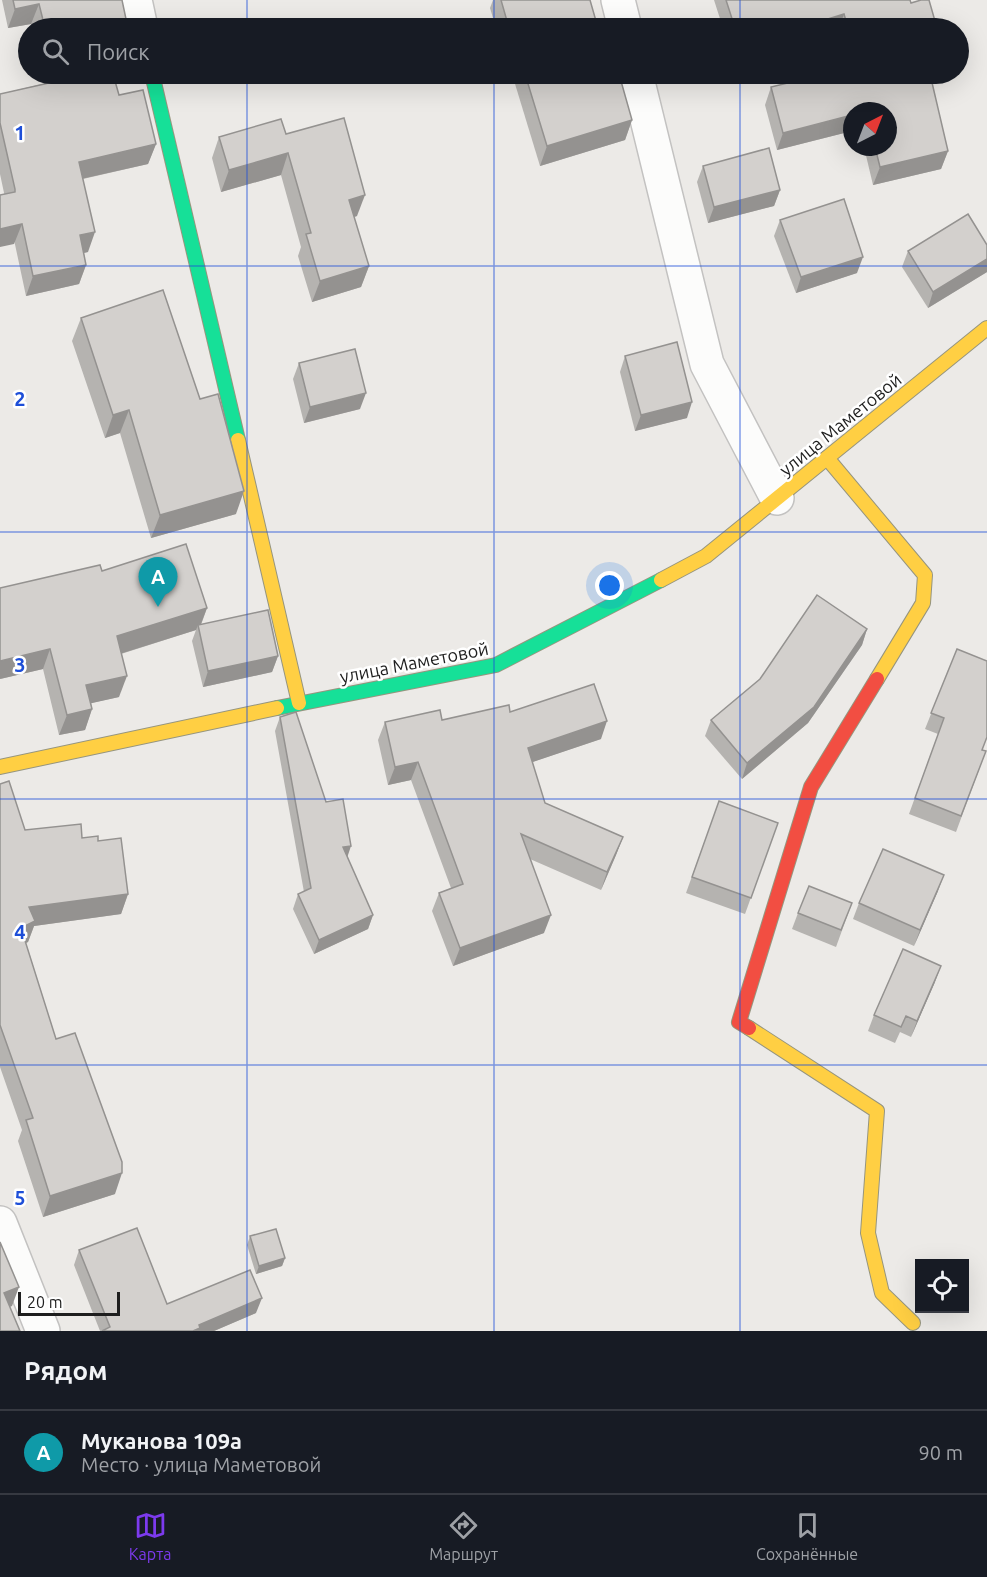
<!DOCTYPE html>
<html lang="ru">
<head>
<meta charset="utf-8">
<style>
	body { margin:0; font-family:Ubuntu,sans-serif; background:#242831; color:#f1f3f6 }
	.controls { position:absolute; right:18px; bottom:18px; display:grid; overflow:hidden; border-radius:0px; box-shadow:0 6px 24px #0002 }
	.controls button { width:54px; height:54px; display:grid; place-items:center; padding:0; border:0; border-bottom:2px solid #363941; background:#171b24; color:#f1f3f6; font:30px sans-serif }
	.compass { position:absolute; left:843px; top:102px; width:54px; height:54px; border-radius:50%; background:#171b24; box-shadow:0 6px 24px #0002; rotate:42deg }
	.scale { position:absolute; left:18px; bottom:15px; width:102px; box-sizing:border-box; padding-left:6px; border:3px solid #1e1e1e; border-top:0; font-size:16px; line-height:21px; white-space:nowrap; color:#1e1e1e; -webkit-text-stroke:4px #fff; paint-order:stroke }
	.you { position:absolute; left:610px; top:586px; width:21px; height:21px; margin:-15px; border:4px solid #fff; border-radius:50%; background:#1a73e8; box-shadow:0 0 0 9px #1a73e833 }
	.badge { display:grid; place-items:center; width:39px; height:39px; border-radius:50%; background:#7c3aed; color:#fff; font-size:20px; font-weight:700 }
	.pin { position:absolute; translate:-50% -50px; filter:drop-shadow(0 2px 3px #0008) }
	.pin::after { content:''; position:absolute; top:32px; width:21px; height:18px; background:inherit; clip-path:polygon(0 0,100% 0,50% 100%) }
	.list { margin:0; padding:0; list-style:none }
	h2 { display:flex; justify-content:space-between; align-items:center; height:78px; margin:0; padding:0 24px; font-size:26px }
	h2 small { font-size:20px; font-weight:400; color:#9ea1a6 }
	.list li { display:grid; grid-template-columns:39px 1fr auto; gap:18px; align-items:center; box-sizing:border-box; height:84px; padding:0 24px; border-top:2px solid #363941 }
	.list b { display:block; font-size:22px; white-space:nowrap }
	.list p { margin:0; font-size:20px; white-space:nowrap; color:#9ea1a6 }
	.list em { font-size:20px; font-style:normal; color:#9ea1a6 }
	.icon { flex:none; width:33px; height:33px; fill:none; stroke:currentColor; stroke-width:2; stroke-linecap:round; stroke-linejoin:round }
	.map { position:relative; flex:none; width:987px; height:1331px; overflow:hidden }
	.search { position:absolute; background:#171b24; box-shadow:0 6px 24px #0002; left:18px; right:18px; top:18px; height:66px; display:flex; align-items:center; gap:15px; box-sizing:border-box; padding:0 21px; border-radius:33px; color:#9ea1a6; font-size:22px }
	.sheet { height:162px; background:#171b24 }
	nav { display:flex; justify-content:space-around; align-items:center; box-sizing:border-box; height:84px; border-top:2px solid #363941; background:#171b24; font-size:16px; color:#9ea1a6 }
	nav a { display:grid; justify-items:center; gap:3px }
	nav .on { color:#7c3aed }
	.map>svg:first-child { display:block }
	.lines { fill:none; stroke-linecap:round; stroke-linejoin:round }
	.street-casing { stroke:#c3c2c1; stroke-width:36 }
	.fast-casing { stroke:#96957e; stroke-width:16 }
	.slow-casing { stroke:#96957e; stroke-width:16 }
	.jam-casing { stroke:#96957e; stroke-width:16 }
	.street { stroke:#fcfcfb; stroke-width:33 }
	.fast { stroke:#16e098; stroke-width:14 }
	.slow { stroke:#ffcf43; stroke-width:14 }
	.jam { stroke:#f24e42; stroke-width:14 }
	.wall { fill:#b5b3b0 }
	.shaded-wall { fill:#949290 }
	.building { fill:#d3d0cd; stroke:#949290; stroke-width:1.5 }
	.grid { fill:none; stroke:#1d4ed8; stroke-width:1.5; stroke-opacity:0.55 }
	.labels { text-anchor:middle; dominant-baseline:central; stroke-width:5; stroke-linejoin:round; paint-order:stroke }
	.street-label { font-size:18px; fill:#1e1e1e; stroke:#fff }
	.grid-label { font-size:20px; text-anchor:middle; font-weight:bold; fill:#1d4ed8; stroke:#fff; stroke-width:5; stroke-linejoin:round; paint-order:stroke }
</style>
</head>
<body>
<div class="map">
<svg width="987" height="1331" viewBox="0 0 987 1331">
	<rect width="100%" height="100%" fill="#eceae7"/>
	<g class="lines">
		<g class="street-casing">
			<g id="street">
				<path d="M135 0 141 28"/>
				<path d="M618 0 625 28"/>
				<path d="M636 74 707 364 777 498"/>
				<path d="M0 1223 43 1331"/>
			</g>
		</g>
		<g class="fast-casing">
			<g id="fast">
				<path d="M152 74 238 440"/>
				<path d="M277 708 496 665 661 580"/>
			</g>
		</g>
		<g class="slow-casing">
			<g id="slow">
				<path d="M238 440 299 703"/>
				<path d="M827 458 925 575 923 603 877 679"/>
				<path d="M661 580 706 556 987 328"/>
				<path d="M0 767 277 708"/>
				<path d="M749 1028 877 1111 868 1233 882 1293 913 1323"/>
			</g>
		</g>
		<g class="jam-casing">
			<path id="jam" d="M749 1028 739 1022 811 787 877 679"/>
		</g>
		<use href="#street" class="street"/>
		<use href="#fast" class="fast"/>
		<use href="#slow" class="slow"/>
		<use href="#jam" class="jam"/>
	</g>
	<g class="wall">
		<path d="M2 0H122L126 19 123 28H33L31 24 8 28Z"/>
		<path d="M493 0H590L598 28H496L490 8Z"/>
		<path d="M714 0H910L911 3 937 28H723Z"/>
		<path d="M44 74H113L119 95 156 144 148 164 83 179 88 252 84 253 86 265 79 284 26 296 0 174V94L46 83Z"/>
		<path d="M512 74H619L632 120 625 140 540 166Z"/>
		<path d="M825 74H930L948 151 941 169 873 185 864 147H888V111H852V131L777 150 765 105 771 87Z"/>
		<path d="M286 134 357 216 354 217 369 266 361 287 312 302 298 256 301 247 281 175 221 192 212 158 219 137Z"/>
		<path d="M703 166 780 190 774 206 708 223 697 182Z"/>
		<path d="M780 220 857 273 796 293 774 236Z"/>
		<path d="M987 245V272L928 308 902 267 908 251Z"/>
		<path d="M81 318 200 399 236 514 151 538 120 433 105 438 72 341Z"/>
		<path d="M625 356 687 418 635 431 620 372Z"/>
		<path d="M299 363 360 409 304 423 293 379Z"/>
		<path d="M102 571 207 608 201 625 278 656 272 672 203 687 192 641 196 630 121 654 119 697 91 703 92 709 85 730 59 735 43 669 0 679Z"/>
		<path d="M867 629 862 645 808 723 742 779 705 736 711 720Z"/>
		<path d="M957 649 982 750 986 751 956 832 909 814 938 734 925 729Z"/>
		<path d="M510 712 601 739 532 762 545 803 623 837 616 855 601 890 530 859 544 933 453 966 432 911 439 893 451 888 411 780 388 785 378 740 385 722 442 720Z"/>
		<path d="M280 717 326 802 347 857 373 915 368 929 314 954 293 909 298 894 304 892 275 731Z"/>
		<path d="M0 784 25 830 82 838 98 841 128 894 121 914 34 926 28 942 26 943 56 1039 115 1194 43 1217 18 1141 22 1130 0 1067Z"/>
		<path d="M719 801 778 823 745 914 686 893Z"/>
		<path d="M938 891 914 946 853 919 859 903Z"/>
		<path d="M852 903 836 947 792 929 798 913Z"/>
		<path d="M935 982 911 1037 900 1032 895 1043 868 1031 874 1015Z"/>
		<path d="M250 1236 285 1258 282 1266 256 1274 247 1245Z"/>
		<path d="M79 1250 167 1304 256 1313 214 1331H100L74 1265Z"/>
	</g>
	<g class="shaded-wall">
		<path d="M39 4 31 24 8 28 15 9Z"/>
		<path d="M844 14 839 28H799Z"/>
		<path d="M126 19 123 28H98L99 25Z"/>
		<path d="M224 74H247L222 79Z"/>
		<path d="M852 115V131L777 150 783 133Z"/>
		<path d="M632 120 625 140 540 166 547 146Z"/>
		<path d="M156 144 148 164 72 181 79 162Z"/>
		<path d="M948 151 941 169 873 185 880 167Z"/>
		<path d="M288 153 281 175 221 192 229 170Z"/>
		<path d="M780 190 774 206 708 223 714 207Z"/>
		<path d="M365 195 357 216 341 221 349 200Z"/>
		<path d="M22 224 14 244 0 247V229Z"/>
		<path d="M95 232 88 252 73 255 80 235Z"/>
		<path d="M863 257 857 273 796 293 801 277Z"/>
		<path d="M987 259V272L928 308 933 292Z"/>
		<path d="M86 265 79 284 26 296 33 276Z"/>
		<path d="M369 266 361 287 312 302 320 281Z"/>
		<path d="M366 393 360 409 304 423 310 407Z"/>
		<path d="M692 402 687 418 635 431 641 415Z"/>
		<path d="M129 410 120 433 105 438 113 415Z"/>
		<path d="M244 491 236 514 151 538 160 515Z"/>
		<path d="M207 608 199 629 198 625 196 630 110 657 117 636Z"/>
		<path d="M867 629 862 645 808 723 742 779 747 763Z"/>
		<path d="M50 649 43 669 0 679V661Z"/>
		<path d="M278 656 272 672 203 687 208 671Z"/>
		<path d="M127 676 119 697 79 706 86 685Z"/>
		<path d="M92 709 85 730 59 735 67 715Z"/>
		<path d="M607 721 601 739 521 766 528 748Z"/>
		<path d="M418 762 411 780 388 785 395 767Z"/>
		<path d="M623 837 616 855 601 890 607 872Z"/>
		<path d="M351 846 346 861 343 847Z"/>
		<path d="M944 875 938 891 914 946 920 930Z"/>
		<path d="M128 894 121 914 34 926 28 942 14 948 29 907Z"/>
		<path d="M373 915 368 929 314 954 319 940Z"/>
		<path d="M551 915 544 933 453 966 460 948Z"/>
		<path d="M941 966 935 982 911 1037 917 1021Z"/>
		<path d="M122 1173 115 1194 43 1217 50 1196Z"/>
		<path d="M285 1258 282 1266 256 1274 259 1266Z"/>
		<path d="M19 1287 12 1306 0 1311 4 1293Z"/>
		<path d="M262 1298 256 1313 214 1331H193L199 1325Z"/>
	</g>
	<g class="building">
		<path d="M13 0H122L126 19 99 25 100 28H45L39 4 15 9Z"/>
		<path d="M501 0H590L598 28H509Z"/>
		<path d="M726 0H910L911 3 921 0H929L937 28H848L844 14 799 28H735Z"/>
		<path d="M280 23 281 28H257Z"/>
		<path d="M56 74H113L119 95 143 90 156 144 79 162 95 232 80 235 86 265 33 276 22 224 0 229V195L15 192V189L0 123V94L58 81Z"/>
		<path d="M525 74H619L632 120 547 146Z"/>
		<path d="M825 74H930L948 151 880 167 875 147H888V111H852V115L783 133 771 87Z"/>
		<path d="M344 118 365 195 349 200 369 266 320 281 306 234 311 233 288 153 229 170 219 137 281 119 286 134Z"/>
		<path d="M769 148 780 190 714 207 703 166Z"/>
		<path d="M844 199 863 257 801 277 780 220Z"/>
		<path d="M968 214 987 245V259L933 292 908 251Z"/>
		<path d="M163 290 200 399 218 394 244 491 160 515 129 410 113 415 81 318Z"/>
		<path d="M677 342 692 402 641 415 625 356Z"/>
		<path d="M355 349 366 393 310 407 299 363Z"/>
		<path d="M186 544 207 608 117 636 127 676 86 685 92 709 67 715 50 649 0 661V588L100 565 102 571Z"/>
		<path d="M817 595 867 629 814 707 747 763 711 720 760 679Z"/>
		<path d="M268 610 278 656 208 671 198 625Z"/>
		<path d="M957 649 987 661V737L982 750 986 751 961 816 915 798 944 718 931 713Z"/>
		<path d="M594 684 607 721 528 748 545 803 623 837 607 872 521 834 551 915 460 948 439 893 463 884 418 762 395 767 385 722 440 710 442 720 509 705 510 712Z"/>
		<path d="M296 712 326 802 343 799 351 846 343 847 373 915 319 940 298 894 311 888 280 717Z"/>
		<path d="M9 781 25 830 81 824 82 838 98 836V841L121 838 128 894 29 907 35 921 21 928 56 1039 75 1033 122 1162V1173L50 1196 26 1120 33 1118 0 1025V784Z"/>
		<path d="M719 801 778 823 751 898 692 877Z"/>
		<path d="M883 849 944 875 920 930 859 903Z"/>
		<path d="M809 886 852 903 841 930 798 913Z"/>
		<path d="M903 949 941 966 917 1021 906 1016 901 1027 874 1015Z"/>
		<path d="M137 1228 167 1304 250 1270 262 1298 199 1325 200 1328 193 1331H102L110 1327 79 1250Z"/>
		<path d="M276 1229 285 1258 259 1266 250 1236Z"/>
		<path d="M0 1242 19 1287 4 1293 20 1331H0Z"/>
	</g>
	<path class="grid" d="M247 0V28M494 0V28M740 0V28M247 74V1331M494 74V1331M740 74V1331M0 266H987M0 532H987M0 799H987M0 1065H987"/>
	<g class="labels">
		<g class="street-label">
			<text transform="translate(840 424) rotate(-39)">улица Маметовой</text>
			<text transform="translate(414 662) rotate(-11)">улица Маметовой</text>
		</g>
	</g>
	<g class="grid-label">
		<text x="20" y="140">1</text>
		<text x="20" y="406">2</text>
		<text x="20" y="672">3</text>
		<text x="20" y="939">4</text>
		<text x="20" y="1205">5</text>
	</g>
</svg>
<div class="controls">
<button><svg class="icon" aria-label="locate" viewBox="0 0 24 24"><circle cx="12" cy="12" r="6"/><path d="M12 2v4M12 18v4M2 12h4M18 12h4"/></svg></button>
</div>
<svg class="compass" viewBox="-18 -18 36 36"><path d="M0-13l5 13h-10z" fill="#e53935"/><path d="M0 13l5-13h-10z" fill="#9ea1a6"/></svg>
<div class="scale">20 m</div>
<div class="you"></div>
<div class="pin badge" style="left:158px;top:607px;background:#0f9aa8">A</div>
<div class="search"><svg class="icon" aria-label="search" viewBox="0 0 24 24"><circle cx="10" cy="10" r="6"/><path d="M15 15l6 6"/></svg>Поиск</div>
</div>
<section class="sheet">
<h2>Рядом<small></small></h2>
<ul class="list">
<li><span class="badge" style="background:#0f9aa8">A</span><div><b>Муканова 109а</b><p>Место · улица Маметовой</p></div><em>90 m</em></li>
</ul>
</section>
<nav>
<a class="on"><svg class="icon" aria-label="map" viewBox="0 0 24 24"><path d="M3 6l6-2 6 2 6-2v14l-6 2-6-2-6 2zM9 4v14M15 6v14"/></svg>Карта</a>
<a><svg class="icon" aria-label="directions" viewBox="0 0 24 24"><path d="M12 3l9 9-9 9-9-9zM9 14v-3h6M13 9l2 2-2 2"/></svg>Маршрут</a>
<a><svg class="icon" aria-label="saved" viewBox="0 0 24 24"><path d="M7 4h10v16l-5-4-5 4z"/></svg>Сохранённые</a>
</nav>
</body>
</html>
